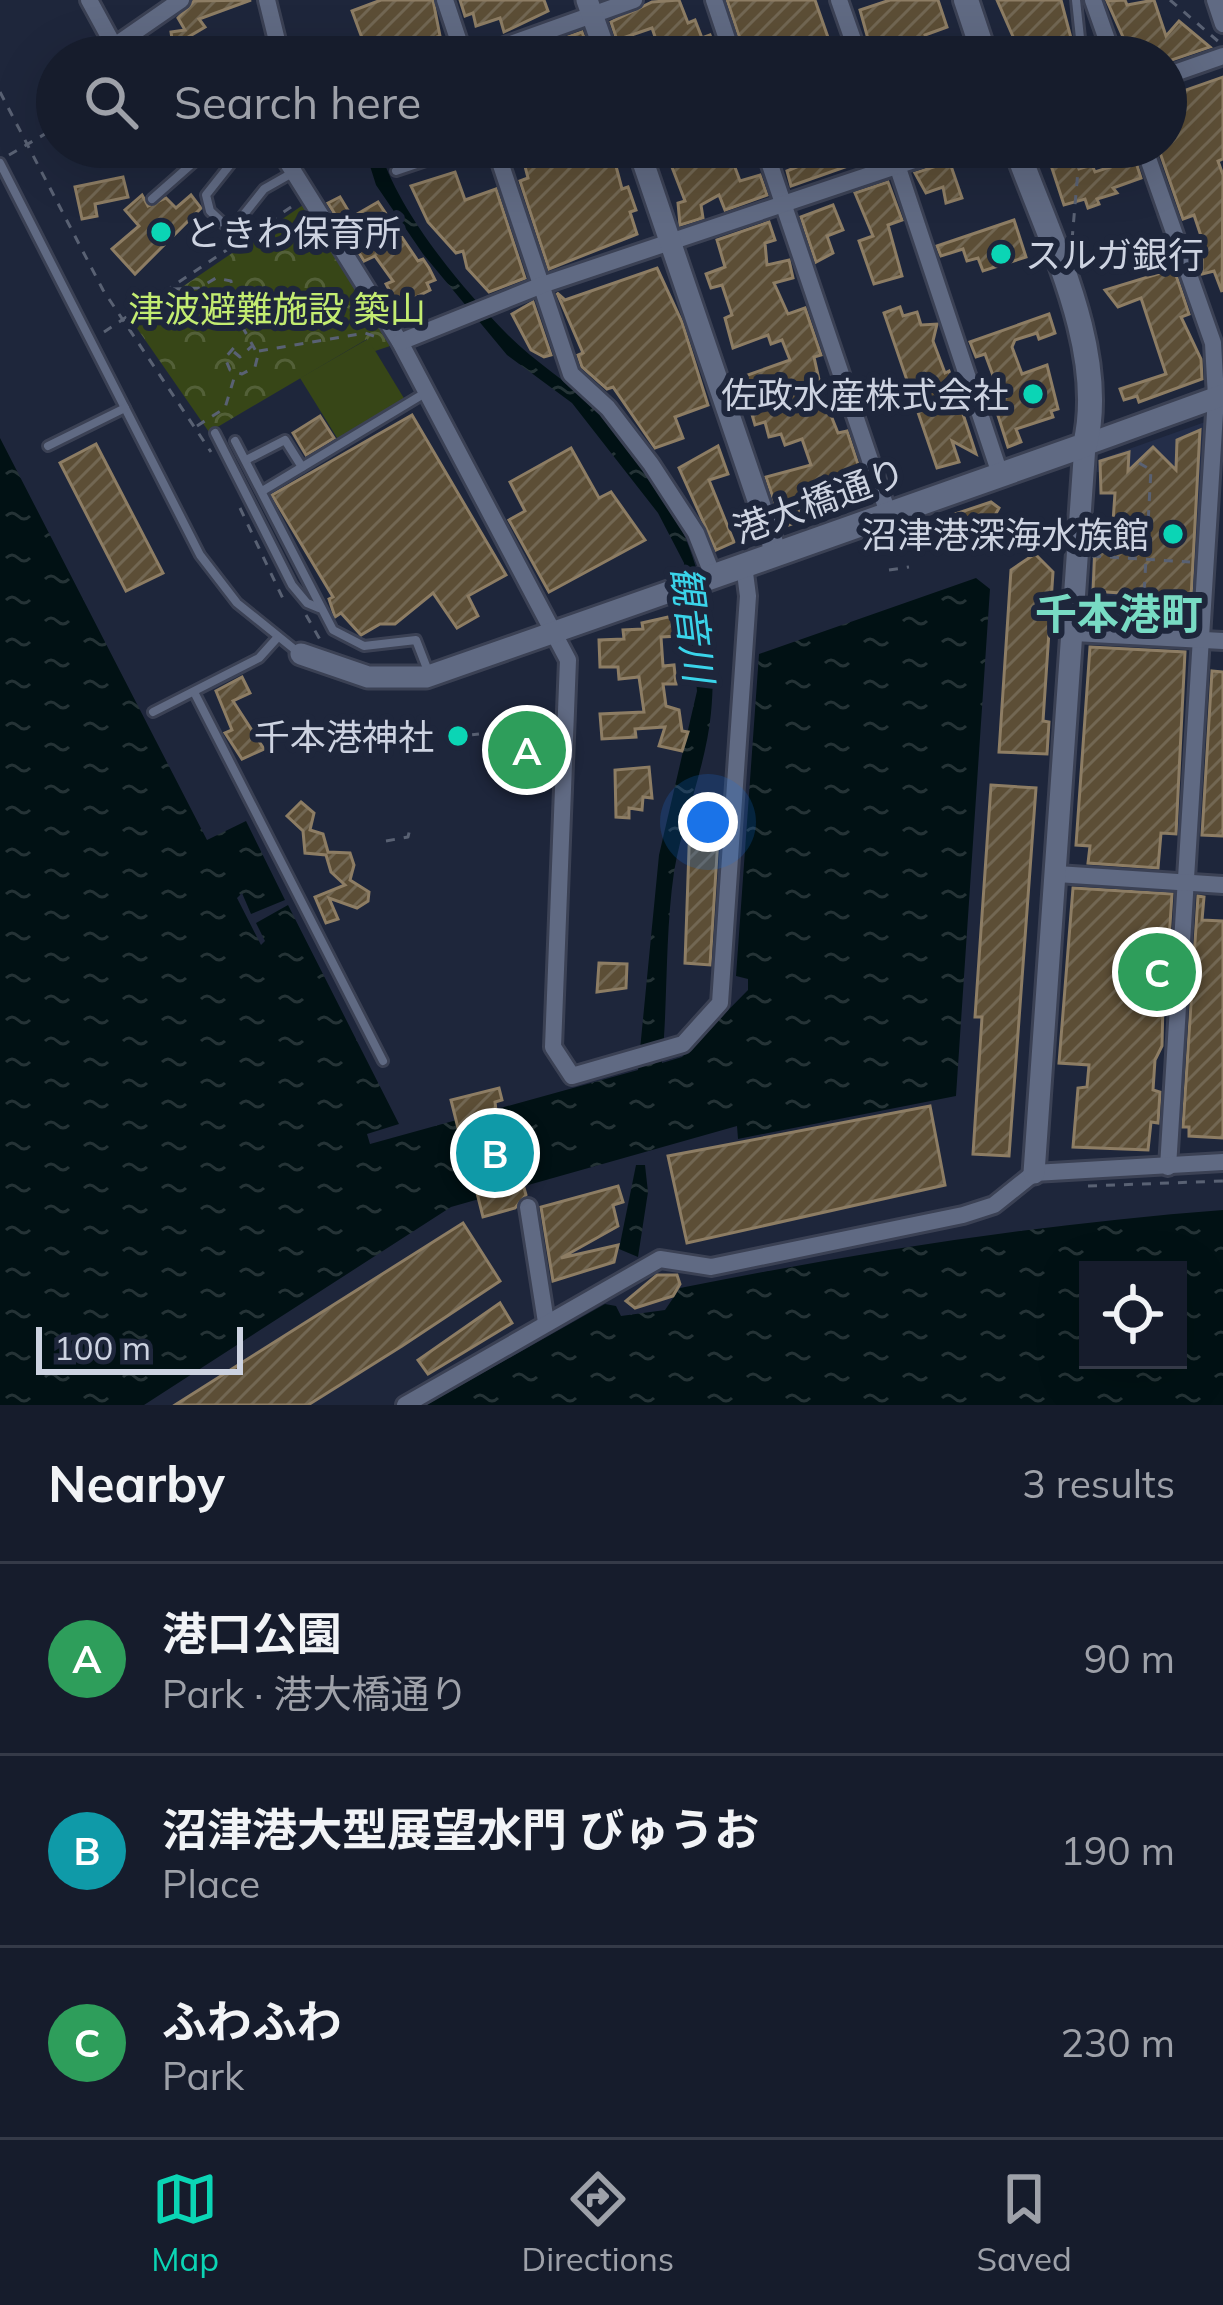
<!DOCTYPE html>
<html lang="en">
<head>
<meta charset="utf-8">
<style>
	body { margin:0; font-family:Mulish,"Noto Sans JP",sans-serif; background:#232938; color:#f1f3f6 }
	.controls { position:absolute; right:36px; bottom:36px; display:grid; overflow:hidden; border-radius:0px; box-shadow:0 12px 48px #0002 }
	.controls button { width:108px; height:108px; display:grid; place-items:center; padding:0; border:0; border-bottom:3px solid #353a48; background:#161c2c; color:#f1f3f6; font:60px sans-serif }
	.scale { position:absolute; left:36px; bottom:30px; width:207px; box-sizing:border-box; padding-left:12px; border:6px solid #cdd3e1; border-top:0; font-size:33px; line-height:42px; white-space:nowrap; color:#cdd3e1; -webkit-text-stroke:9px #1e263b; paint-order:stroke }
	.you { position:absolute; left:708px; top:822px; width:42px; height:42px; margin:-30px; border:9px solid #fff; border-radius:50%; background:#1a73e8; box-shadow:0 0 0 18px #1a73e833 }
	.badge { display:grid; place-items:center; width:78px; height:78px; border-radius:50%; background:#0bd5b5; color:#fff; font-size:39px; font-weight:700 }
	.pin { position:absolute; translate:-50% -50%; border:6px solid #fff; box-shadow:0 3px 12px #0006 }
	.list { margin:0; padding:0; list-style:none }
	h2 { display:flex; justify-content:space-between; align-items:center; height:156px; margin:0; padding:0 48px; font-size:51px }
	h2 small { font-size:39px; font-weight:400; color:#9ea1a9 }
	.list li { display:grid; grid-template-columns:78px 1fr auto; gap:36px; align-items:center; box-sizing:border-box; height:192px; padding:0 48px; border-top:3px solid #353a48 }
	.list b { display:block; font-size:45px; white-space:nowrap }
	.list p { margin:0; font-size:39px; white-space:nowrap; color:#9ea1a9 }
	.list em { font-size:39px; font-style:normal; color:#9ea1a9 }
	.icon { flex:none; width:66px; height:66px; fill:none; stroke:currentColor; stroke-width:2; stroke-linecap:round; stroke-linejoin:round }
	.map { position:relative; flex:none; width:1223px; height:1405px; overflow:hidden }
	.search { position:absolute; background:#161c2c; box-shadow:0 12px 48px #0002; left:36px; right:36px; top:36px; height:132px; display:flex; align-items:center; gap:30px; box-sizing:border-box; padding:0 42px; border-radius:66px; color:#9ea1a9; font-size:45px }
	.sheet { height:732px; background:#161c2c }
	nav { display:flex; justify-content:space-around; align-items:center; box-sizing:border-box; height:168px; border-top:3px solid #353a48; background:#161c2c; font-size:33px; color:#9ea1a9 }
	nav a { display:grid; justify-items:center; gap:6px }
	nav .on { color:#0bd5b5 }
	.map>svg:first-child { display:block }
	.built { fill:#242e49 }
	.green { fill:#374617 }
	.forest { fill:url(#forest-crowns) }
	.water { fill:url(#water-ripples); fill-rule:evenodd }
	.building { fill:url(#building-hatch); stroke:#8d7d64; stroke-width:3 }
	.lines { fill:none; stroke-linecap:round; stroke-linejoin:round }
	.service-casing { stroke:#3b4154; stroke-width:14 }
	.minor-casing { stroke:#3b4154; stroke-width:22 }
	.tertiary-casing { stroke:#3b4154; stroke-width:27 }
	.secondary-casing { stroke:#3b4154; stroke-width:30 }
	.path { stroke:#596173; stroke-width:3; stroke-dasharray:9 9; stroke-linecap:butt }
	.service { stroke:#606a83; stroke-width:8 }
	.minor { stroke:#606a83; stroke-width:16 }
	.tertiary { stroke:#606a83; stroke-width:21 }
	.secondary { stroke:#606a83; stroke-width:24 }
	.poi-dot { fill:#0bd5b5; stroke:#1e263b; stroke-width:4.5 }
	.labels { text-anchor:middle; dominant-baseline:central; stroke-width:12; stroke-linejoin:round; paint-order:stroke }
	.poi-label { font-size:36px; fill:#cdd3e1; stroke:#1e263b; text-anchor:end }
	.park-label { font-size:36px; fill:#c3ec71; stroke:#1e263b }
	.street-label { font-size:36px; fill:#cdd3e1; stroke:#1e263b }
	.water-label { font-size:39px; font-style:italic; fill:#3ad4ea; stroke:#1e263b }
	.quarter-label { font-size:42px; font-weight:bold; fill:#78dbc4; stroke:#1e263b }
</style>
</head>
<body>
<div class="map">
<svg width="1223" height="1405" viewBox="0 0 1223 1405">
	<defs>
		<pattern id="forest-crowns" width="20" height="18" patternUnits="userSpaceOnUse" patternTransform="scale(3)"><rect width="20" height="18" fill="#374617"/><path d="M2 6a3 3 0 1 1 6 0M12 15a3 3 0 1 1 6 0" fill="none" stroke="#536038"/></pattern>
		<pattern id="water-ripples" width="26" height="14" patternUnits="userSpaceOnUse" patternTransform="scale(3)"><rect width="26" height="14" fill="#011114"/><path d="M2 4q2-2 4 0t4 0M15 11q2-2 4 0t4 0" fill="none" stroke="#253336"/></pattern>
		<pattern id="building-hatch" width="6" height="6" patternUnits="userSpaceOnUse" patternTransform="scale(3)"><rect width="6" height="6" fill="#5c4e36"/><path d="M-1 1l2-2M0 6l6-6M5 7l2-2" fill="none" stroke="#726753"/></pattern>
	</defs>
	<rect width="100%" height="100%" fill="#1e263b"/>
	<path class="built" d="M1208 421 1195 625 1183 633 1094 626 1089 620 1094 519 1146 522 1149 475 1097 472 1098 460Z"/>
	<path class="green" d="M368 339 405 400 339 441 300 378Z"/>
	<path class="forest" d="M303 205 393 345 375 351 367 339 209 432 132 321Z"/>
	<g class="water">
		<path d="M364 147H379C397 210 459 285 506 333 533 361 568 382 597 409 680 486 722 600 711 713 706 766 683 819 674 872 665 935 668 1000 662 1063L682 1057 748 990V979L736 976 759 654 976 578 990 589 956 1096 738 1139 737 1126 451 1207 144 1405H0V438L207 840 246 821 285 900 251 914 242 893 237 898 261 945 265 941 256 923 288 905 399 1124 367 1134 370 1144 638 1070 659 855 697 691 684 563 658 513 572 403 507 355 423 254 376 185Z"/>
		<path d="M636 1165H645L648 1192 638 1257 619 1249Z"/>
		<path d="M1223 1210V1405H426L605 1304 616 1306 621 1316 665 1310 680 1288C861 1252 1039 1224 1223 1210ZM1088 1270H1178V1360H1088Z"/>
	</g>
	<g class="building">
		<path d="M251 0 199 19 205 27 173 46 171 32 185 30 178 18 194 1Z"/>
		<path d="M381 0H433L440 36 417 44 420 53 369 57 352 11Z"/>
		<path d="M460 0H544L548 11 504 32 500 18 476 26 473 13 465 16Z"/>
		<path d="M679 0 688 23 695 20 702 38 710 35 718 57H662L652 28 617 40 611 22 652 2Z"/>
		<path d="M727 0H815L831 46 839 43 841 57H746Z"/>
		<path d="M890 0H938L947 27 925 35 930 51 914 57H873L860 10Z"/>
		<path d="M997 0H1061L1076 57H1022Z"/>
		<path d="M1125 0 1127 5 1154 0 1166 36 1179 21 1210 47 1166 62V57H1132L1107 1Z"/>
		<path d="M582 32 591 57H531L529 51Z"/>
		<path d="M1223 77V159L1218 161 1223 175 1222 292 1214 271 1202 274 1203 242 1194 215 1183 219 1158 147H1166V97Z"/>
		<path d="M520 147H611L622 189 628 187 636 210 630 212 637 234 549 269 520 181 528 178Z"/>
		<path d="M654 147H746L750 156 733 162 740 181 760 175 767 195 725 210 719 195 701 205 703 218 680 225 678 203 685 201 670 162 660 166Z"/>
		<path d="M844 147H873L876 156 791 186 787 171Z"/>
		<path d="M965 147H976L979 157 951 166 962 198 946 203 943 187 926 193 915 173 958 159Z"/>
		<path d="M1045 147H1072L1079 169 1092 165 1095 172 1135 159 1141 178 1113 188 1117 193 1097 199 1099 204 1088 208 1085 199 1064 205Z"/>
		<path d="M455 172 465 200 496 189 525 278 489 292 467 268 463 251 456 253 428 222 411 186Z"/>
		<path d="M123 177 128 197 95 204 97 216 82 219 75 187Z"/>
		<path d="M888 182 902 220 888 225 902 276 874 284 859 241 873 236 855 193Z"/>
		<path d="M142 195 148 206 166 198 176 208 191 195 201 208 135 274 112 249 139 226 125 210Z"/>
		<path d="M340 197 352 217 378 202 418 261 423 259 429 268 435 280 427 283 430 290 398 306 386 284 393 281 375 256 364 261 328 203Z"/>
		<path d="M833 205 843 230 827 236 833 253 816 262 801 217Z"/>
		<path d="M1014 220 1026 257 983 271 978 258 967 261 963 249 941 256 937 246Z"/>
		<path d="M769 222 775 240 765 243 767 265 789 260 793 278 774 283 788 314 805 308 821 355 814 357 822 393 838 433 847 431 868 495 828 515 823 500 799 509 803 520 783 527 766 477 811 465 802 439 785 445 781 434 769 437 765 422 755 425 751 411 744 413 739 397 750 393 745 376 790 360 782 340 771 344 768 335 733 348 725 318 732 315 722 285 711 288 706 274 725 267 717 240Z"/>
		<path d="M657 268 682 322 708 405 675 417 683 438 655 448 613 387 607 389 582 367 578 355 583 353 557 293 565 300Z"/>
		<path d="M1174 269 1189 314 1181 317 1201 359 1202 379 1139 402 1137 396 1124 400 1120 389 1166 374 1141 298 1118 307 1105 290Z"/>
		<path d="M533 302 551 355 544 357 531 350 512 314Z"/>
		<path d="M900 307 903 316 917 312 921 325 937 324 933 341 945 373 949 371 976 454 952 441 959 462 937 468 884 313Z"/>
		<path d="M1049 314 1055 333 1039 339 1037 333 1015 340 1012 347 1022 374 1047 365 1058 409 1051 411 1053 417 1016 429 1021 442 1008 447 993 400 1001 397 985 354 976 357 970 342Z"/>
		<path d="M412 415 506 575 468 596 478 616 457 628 433 593 395 624H380L361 635 341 613 335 617 329 599 333 597 272 495Z"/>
		<path d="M320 416 334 438 306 455 293 433Z"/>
		<path d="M1200 430 1191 598 1093 591 1096 522H1113L1115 493H1101L1100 461 1129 452 1128 471 1153 447 1176 470 1177 440Z"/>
		<path d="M96 444 163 573 126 591 60 463Z"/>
		<path d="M718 446 728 474 709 480 734 542 716 550 679 468Z"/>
		<path d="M571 448 599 498 611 492 645 540 549 592 509 520 525 511 510 482Z"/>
		<path d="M991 502 999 508 994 517 906 545 901 532Z"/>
		<path d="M1035 554 1053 572 1043 721 1049 722 1047 754 999 752 1011 570Z"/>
		<path d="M668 617 680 618 679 636 661 637 663 666 674 665 676 684H663L666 706 679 710 682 731 688 732 682 751 659 746 665 727 635 729 636 737 602 739 600 714 644 712 639 677 619 679 618 667H600L599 640 624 639 623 630 643 629 642 623Z"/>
		<path d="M1090 647 1185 652 1176 834 1161 833 1158 868 1088 863 1090 846 1076 845Z"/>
		<path d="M1212 671 1223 672V836L1202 835Z"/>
		<path d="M242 677 250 693 233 701 264 749 242 759 225 733 232 730 216 691Z"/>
		<path d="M649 767 652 798 643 797 642 810 629 808V818L616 817 615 770Z"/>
		<path d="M991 785 1036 788 1009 1156 973 1154 982 1017H975Z"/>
		<path d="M301 802 314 813 310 830 323 834 328 852 350 853 354 865 350 880 369 892 368 901 357 908 329 898 338 919 326 923 315 897 345 885 331 872 326 855 305 853 303 831 287 816Z"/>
		<path d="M690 821 719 823 710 965 685 963Z"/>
		<path d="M1073 888 1172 894 1168 955H1164L1162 1046 1155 1060 1153 1090 1160 1092 1158 1123 1151 1122 1148 1150 1073 1147 1078 1088 1087 1087 1089 1065 1059 1063Z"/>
		<path d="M1198 896 1204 897 1202 920 1223 921V1138L1189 1136V1127H1183Z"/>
		<path d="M599 963 627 964 626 988 597 992Z"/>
		<path d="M499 1088 502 1100 495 1102 497 1119 513 1179 521 1177 526 1195 515 1208 483 1217 476 1189 494 1184 477 1124 458 1128 451 1100Z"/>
		<path d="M930 1106 945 1185 687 1243 668 1156Z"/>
		<path d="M618 1186 623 1202 613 1205 618 1226 561 1258 618 1245 614 1262 553 1281 541 1207Z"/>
		<path d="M463 1223 500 1281 402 1346 308 1405H175Z"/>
		<path d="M657 1275H677L680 1284 673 1296 635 1308 626 1301Z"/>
		<path d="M500 1303 512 1323 428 1374 418 1360Z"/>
	</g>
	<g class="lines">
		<g class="service-casing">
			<g id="service">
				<path d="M1076 0 1080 38"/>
				<path d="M244 147 206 195 210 211 224 224 237 223 264 189 294 172"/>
				<path d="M0 163 200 555 237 603 299 653"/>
				<path d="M396 171 467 147"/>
				<path d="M152 199 211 147"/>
				<path d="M215 433 292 585 307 603 319 608"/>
				<path d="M235 441 333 630 364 646 416 640 428 671"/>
				<path d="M48 446 125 408"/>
				<path d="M246 460 285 440 302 467"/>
				<path d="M264 490 425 393"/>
				<path d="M194 692 383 1061"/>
				<path d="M153 712 259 658 277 638"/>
			</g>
		</g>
		<g class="minor-casing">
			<g id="minor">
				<path d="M89 0 120 57"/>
				<path d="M267 0 281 57"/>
				<path d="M445 0 464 57"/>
				<path d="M714 0 733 57"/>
				<path d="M839 0 859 57"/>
				<path d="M1093 0 1113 57"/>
				<path d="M1215 0 1223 24"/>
				<path d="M113 47 181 0"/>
				<path d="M474 57 634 0"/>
				<path d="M1166 76 1223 56"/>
				<path d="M278 147 400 342 568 660 553 1047 572 1076 683 1044 720 1003 748 596 744 565"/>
				<path d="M495 147 571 374 608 408 651 464 696 533 713 576"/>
				<path d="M764 147 888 513"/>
				<path d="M891 147 1000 474"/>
				<path d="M1144 147 1213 343 1216 397 1168 1167"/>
				<path d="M400 342 542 285 953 147"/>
				<path d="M1074 633 1223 641"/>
				<path d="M1057 874 1223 885"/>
				<path d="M528 1207 546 1322"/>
				<path d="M405 1405 660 1259 711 1267 963 1215 994 1205 1034 1173 1223 1162"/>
			</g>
		</g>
		<g class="tertiary-casing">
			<g id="tertiary">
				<path d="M587 0 607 57"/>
				<path d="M638 147 776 553"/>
				<path d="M301 654 368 677H426L703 580"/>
				<path d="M1034 1173 1085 445 1223 395"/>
			</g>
		</g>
		<g class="secondary-casing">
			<g id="secondary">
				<path d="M966 0 985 57"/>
				<path d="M703 580 1085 445C1108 350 1048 237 1016 147"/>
			</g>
		</g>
		<g class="path">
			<path d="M1170 0 1219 42"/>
			<path d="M1081 46V57"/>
			<path d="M0 92 103 290 211 452"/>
			<path d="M9 155 57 127"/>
			<path d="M1072 240 1080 147"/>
			<path d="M173 289 199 288 216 278 231 281 237 317 258 355 255 367 242 374 230 370 225 358 237 344"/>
			<path d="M104 332 294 205"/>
			<path d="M259 351 365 333 382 339"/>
			<path d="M234 352 240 357 252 346"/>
			<path d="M197 426 225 408 235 375"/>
			<path d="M1139 463 1151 470 1144 594"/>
			<path d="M240 508 285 603"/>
			<path d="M1092 556 1190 562"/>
			<path d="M889 570 909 567"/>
			<path d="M306 615 322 643"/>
			<path d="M470 735 553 725"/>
			<path d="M386 841 408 837 411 824"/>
			<path d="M1088 1186 1223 1181"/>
		</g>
		<use href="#service" class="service"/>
		<use href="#minor" class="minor"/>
		<use href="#tertiary" class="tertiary"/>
		<use href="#secondary" class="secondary"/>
	</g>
	<g class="poi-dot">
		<circle cx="161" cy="232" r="12"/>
		<circle cx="1001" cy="254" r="12"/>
		<circle cx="1033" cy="394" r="12"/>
		<circle cx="1173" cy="534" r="12"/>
		<circle cx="458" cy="736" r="12"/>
	</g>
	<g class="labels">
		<g class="poi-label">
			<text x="185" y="232" text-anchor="start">ときわ保育所</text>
			<text x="1025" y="254" text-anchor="start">スルガ銀行</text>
			<text x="1009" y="394">佐政水産株式会社</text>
			<text x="1149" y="534">沼津港深海水族館</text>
			<text x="434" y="736">千本港神社</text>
		</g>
		<g class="park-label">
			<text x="277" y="308">津波避難施設 築山</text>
		</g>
		<g class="street-label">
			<text transform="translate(819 500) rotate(-20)">港大橋通り</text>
		</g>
		<g class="water-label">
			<text transform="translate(693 624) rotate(83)">観音川</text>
		</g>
		<g class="quarter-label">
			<text x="1119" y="613">千本港町</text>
		</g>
	</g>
</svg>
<div class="controls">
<button><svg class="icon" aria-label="locate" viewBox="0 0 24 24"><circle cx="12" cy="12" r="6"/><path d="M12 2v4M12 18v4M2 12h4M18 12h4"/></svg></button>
</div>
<div class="scale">100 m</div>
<div class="you"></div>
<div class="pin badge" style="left:527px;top:750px;background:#2e9e5b">A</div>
<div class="pin badge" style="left:495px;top:1153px;background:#0f9aa8">B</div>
<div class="pin badge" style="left:1157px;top:972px;background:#2e9e5b">C</div>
<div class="search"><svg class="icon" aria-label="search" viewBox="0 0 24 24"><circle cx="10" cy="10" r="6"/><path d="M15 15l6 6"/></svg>Search here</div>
</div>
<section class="sheet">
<h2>Nearby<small>3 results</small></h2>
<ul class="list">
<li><span class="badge" style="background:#2e9e5b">A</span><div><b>港口公園</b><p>Park · 港大橋通り</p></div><em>90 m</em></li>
<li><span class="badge" style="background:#0f9aa8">B</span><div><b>沼津港大型展望水門 びゅうお</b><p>Place</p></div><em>190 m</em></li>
<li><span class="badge" style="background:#2e9e5b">C</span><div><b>ふわふわ</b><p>Park</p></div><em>230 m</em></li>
</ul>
</section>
<nav>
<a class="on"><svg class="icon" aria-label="map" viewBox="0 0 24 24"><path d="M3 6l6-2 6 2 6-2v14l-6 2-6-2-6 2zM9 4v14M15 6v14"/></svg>Map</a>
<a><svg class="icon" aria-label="directions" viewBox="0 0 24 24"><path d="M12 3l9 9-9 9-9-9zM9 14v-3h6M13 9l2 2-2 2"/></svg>Directions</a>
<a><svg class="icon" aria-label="saved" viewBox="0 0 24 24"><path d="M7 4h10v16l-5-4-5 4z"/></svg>Saved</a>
</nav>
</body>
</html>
